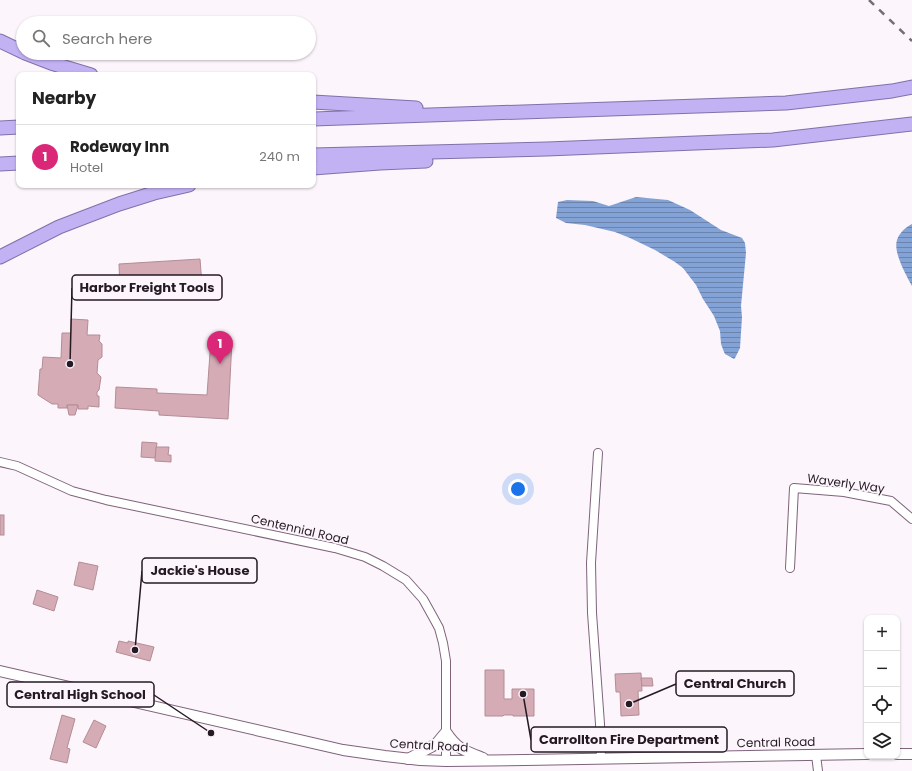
<!DOCTYPE html>
<html lang="en">
<head>
<meta charset="utf-8">
<style>
	body { margin:0; font-family:Poppins,sans-serif; background:#f2f2f2; color:#222 }
	.controls { position:absolute; right:12px; bottom:12px; display:grid; overflow:hidden; border-radius:8px; box-shadow:0 1px 3px #0004 }
	.controls button { width:36px; height:36px; display:grid; place-items:center; padding:0; border:0; border-bottom:1px solid #e0e0e0; background:#fff; color:#222; font:20px sans-serif }
	.you { position:absolute; left:518px; top:489px; width:14px; height:14px; margin:-10px; border:3px solid #fff; border-radius:50%; background:#1a73e8; box-shadow:0 0 0 6px #1a73e833 }
	.badge { display:grid; place-items:center; width:26px; height:26px; border-radius:50%; background:#db2777; color:#fff; font-size:13px; font-weight:700 }
	.pin { position:absolute; translate:-50% -33px; filter:drop-shadow(0 1px 2px #0008) }
	.pin::after { content:''; position:absolute; top:21px; width:14px; height:12px; background:inherit; clip-path:polygon(0 0,100% 0,50% 100%) }
	.list { margin:0; padding:0; list-style:none }
	h2 { display:flex; justify-content:space-between; align-items:center; height:52px; margin:0; padding:0 16px; font-size:17px }
	h2 small { font-size:13px; font-weight:400; color:#767676 }
	.list li { display:grid; grid-template-columns:26px 1fr auto; gap:12px; align-items:center; box-sizing:border-box; height:64px; padding:0 16px; border-top:1px solid #e0e0e0 }
	.list b { display:block; font-size:15px; white-space:nowrap }
	.list p { margin:0; font-size:13px; white-space:nowrap; color:#767676 }
	.list em { font-size:13px; font-style:normal; color:#767676 }
	.icon { flex:none; width:22px; height:22px; fill:none; stroke:currentColor; stroke-width:2; stroke-linecap:round; stroke-linejoin:round }
	.map { position:relative; flex:none; width:912px; height:771px; overflow:hidden }
	.search { position:absolute; background:#fff; box-shadow:0 1px 3px #0004; left:16px; top:16px; width:300px; height:44px; display:flex; align-items:center; gap:10px; box-sizing:border-box; padding:0 14px; border-radius:22px; color:#767676; font-size:15px }
	.panel { position:absolute; background:#fff; box-shadow:0 1px 3px #0004; left:16px; top:72px; width:300px; height:116px; border-radius:8px }
	.map>svg:first-child { display:block }
	.water { fill:url(#water-rules) }
	.building { fill:#d5acb5; stroke:#b48c95 }
	.lines { fill:none; stroke-linecap:round; stroke-linejoin:round }
	.minor-casing { stroke:#7e637b; stroke-width:10 }
	.tertiary-casing { stroke:#7e637b; stroke-width:12 }
	.trunk-casing { stroke:#8170aa; stroke-width:15 }
	.minor { stroke:#fff; stroke-width:8 }
	.tertiary { stroke:#fff; stroke-width:10 }
	.trunk { stroke:#c2b2f4; stroke-width:13 }
	.rail { stroke:#766d75; stroke-width:2.5; stroke-dasharray:7 7; stroke-linecap:butt }
	.labels { text-anchor:middle; dominant-baseline:central; stroke-width:3.5; stroke-linejoin:round; paint-order:stroke }
	.street-label { font-size:12px; fill:#251a24; stroke:#fcf5fb }
	.leader { fill:none; stroke:#251a24; stroke-width:1.5 }
	.callout-dot { fill:#251a24; stroke:#fcf5fb; stroke-width:1.5 }
	.callout { fill:#fcf5fb; stroke:#251a24; stroke-width:1.5 }
	.callout-label { font-size:13px; text-anchor:middle; font-weight:bold; fill:#251a24 }
</style>
</head>
<body>
<div class="map">
<svg width="912" height="771" viewBox="0 0 912 771">
	<defs>
		<pattern id="water-rules" width="6" height="5" patternUnits="userSpaceOnUse"><rect width="6" height="5" fill="#83a2d5"/><path d="M0 2.5h6" fill="none" stroke="#6b83ad"/></pattern>
	</defs>
	<rect width="100%" height="100%" fill="#fcf5fb"/>
	<g class="water">
		<path d="M636 197 668 200 690 210 721 230 742 238 745 243 746 253 741 306 742 317 740 348 735 358 734 359 725 354 724 352 721 344 720 331 714 316 703 299 696 285 683 268 675 262 655 250 630 238 615 232 585 225 566 223 556 218 558 202 567 200 593 201 609 206Z"/>
		<path d="M912 224V286C906 275 893 252 897 240 899 233 906 227 912 224Z"/>
	</g>
	<g class="building">
		<path d="M200 259 202 285 120 290 119 264Z"/>
		<path d="M71 319 88 320 87 335H100L99 341 102 344V357L98 360 97 373 101 377 99 390 97 392V396H99V407L88 406V409H78V405H67V408H58V404H52L38 395 40 369H42L43 357 61 358 62 333H71Z"/>
		<path d="M211 339 232 340 228 419 159 415V411L115 408 116 387 157 389V393L207 395Z"/>
		<path d="M67 405H78L75 415H69Z"/>
		<path d="M142 442 157 443 155 458 141 457Z"/>
		<path d="M156 447H169L168 455H171V462L155 461Z"/>
		<rect x="0" y="515" width="4" height="20"/>
		<path d="M79 562 98 566 93 590 74 585Z"/>
		<path d="M37 590 58 597 54 611 33 604Z"/>
		<path d="M119 641 128 643V641L154 647 150 661 116 652Z"/>
		<path d="M485 670H504V699H512V689H534V716H513V715H504L503 716H485Z"/>
		<path d="M641 673 642 691H638L639 715 621 716 620 692H616L615 674Z"/>
		<path d="M641 678H652L653 686H642Z"/>
		<path d="M62 715 75 719 67 748 70 749 67 763 50 759Z"/>
		<path d="M94 720 106 726 96 748 83 742Z"/>
	</g>
	<g class="lines">
		<g class="minor-casing">
			<g id="minor">
				<path d="M598 453 591 563 592 613 600 724 601 759"/>
				<path d="M0 462 17 466 72 491 106 500 335 548 365 557 383 566 406 580 423 599 433 617 439 628 443 643 446 661V761"/>
				<path d="M790 568 794 488 844 492 891 501 912 519"/>
				<path d="M816 755 818 771"/>
			</g>
		</g>
		<g class="tertiary-casing">
			<g id="tertiary">
				<path d="M0 671 343 750 385 756 420 760 446 761 525 760 867 754"/>
				<path d="M897 754H912"/>
				<path d="M408 759 431 747 436 744 446 732C457 749 465 751 483 758"/>
			</g>
		</g>
		<g class="trunk-casing">
			<g id="trunk">
				<path d="M0 41 23 52"/>
				<path d="M25 53 51 63 91 75"/>
				<path d="M313 102 416 108"/>
				<path d="M313 119 786 103 892 91 912 87"/>
				<path d="M0 128 19 127"/>
				<path d="M313 155 547 149 773 140 912 124"/>
				<path d="M0 164 19 163"/>
				<path d="M313 168 380 163 426 161"/>
				<path d="M0 257 59 227 85 217 119 204 154 193 189 185"/>
			</g>
		</g>
		<use href="#minor" class="minor"/>
		<use href="#tertiary" class="tertiary"/>
		<use href="#trunk" class="trunk"/>
		<path class="rail" d="M869 0 912 41"/>
	</g>
	<g class="labels">
		<g class="street-label">
			<text transform="translate(846 483) rotate(8)">Waverly Way</text>
			<text transform="translate(300 529) rotate(13)">Centennial Road</text>
			<text transform="translate(776 742) rotate(-1)">Central Road</text>
			<text transform="translate(429 745) rotate(3)">Central Road</text>
		</g>
	</g>
	<path class="leader" d="M70 364L72 288M135 650L142 571M629 704L676 684M211 733L154 695M523 694L531 740"/>
	<g class="callout-dot">
		<circle cx="70" cy="364" r="4"/>
		<circle cx="135" cy="650" r="4"/>
		<circle cx="629" cy="704" r="4"/>
		<circle cx="211" cy="733" r="4"/>
		<circle cx="523" cy="694" r="4"/>
	</g>
	<g class="callout">
		<rect x="72" y="275" width="150" height="25" rx="4"/>
		<rect x="142" y="558" width="115" height="25" rx="4"/>
		<rect x="676" y="671" width="118" height="25" rx="4"/>
		<rect x="7" y="682" width="147" height="25" rx="4"/>
		<rect x="531" y="727" width="196" height="25" rx="4"/>
	</g>
	<g class="callout-label">
		<text x="147" y="292">Harbor Freight Tools</text>
		<text x="200" y="575">Jackie's House</text>
		<text x="735" y="688">Central Church</text>
		<text x="80" y="699">Central High School</text>
		<text x="629" y="744">Carrollton Fire Department</text>
	</g>
</svg>
<div class="controls">
<button>+</button>
<button>−</button>
<button><svg class="icon" aria-label="locate" viewBox="0 0 24 24"><circle cx="12" cy="12" r="6"/><path d="M12 2v4M12 18v4M2 12h4M18 12h4"/></svg></button>
<button><svg class="icon" aria-label="layers" viewBox="0 0 24 24"><path d="M12 4l9 5-9 5-9-5zM3 14l9 5 9-5"/></svg></button>
</div>
<div class="you"></div>
<div class="pin badge" style="left:220px;top:364px">1</div>
<div class="search"><svg class="icon" aria-label="search" viewBox="0 0 24 24"><circle cx="10" cy="10" r="6"/><path d="M15 15l6 6"/></svg>Search here</div>
<section class="panel">
<h2>Nearby<small></small></h2>
<ul class="list">
<li><span class="badge">1</span><div><b>Rodeway Inn</b><p>Hotel</p></div><em>240 m</em></li>
</ul>
</section>
</div>
</body>
</html>
